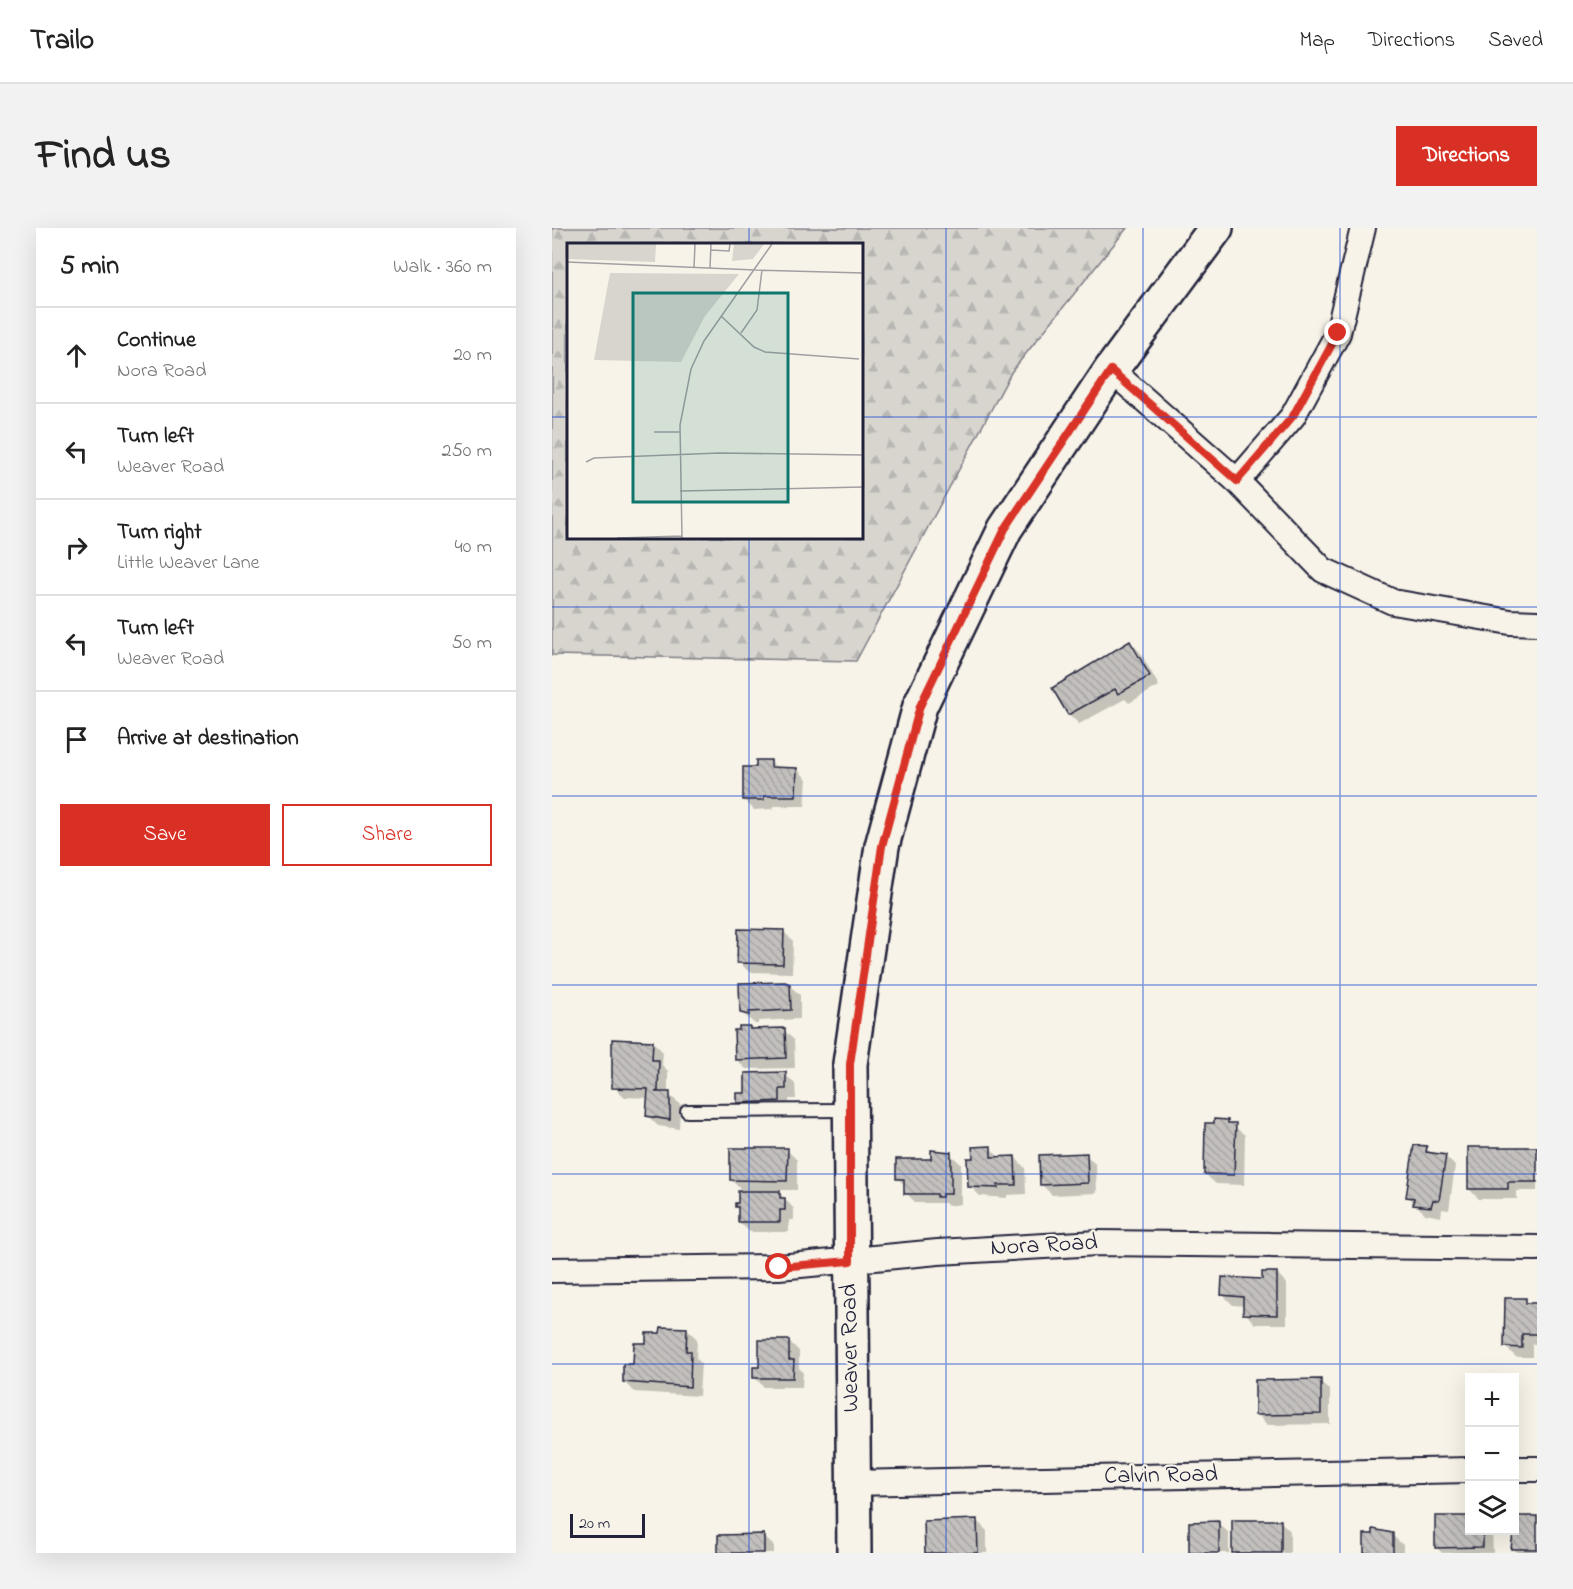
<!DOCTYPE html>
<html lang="en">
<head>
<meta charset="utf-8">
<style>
	body { margin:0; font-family:"Indie Flower",sans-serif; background:#f2f2f2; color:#222 }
	.controls { position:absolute; right:18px; bottom:18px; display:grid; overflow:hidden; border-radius:0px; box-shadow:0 6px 24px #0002 }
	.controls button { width:54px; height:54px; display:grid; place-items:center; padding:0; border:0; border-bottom:2px solid #e0e0e0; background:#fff; color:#222; font:30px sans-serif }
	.scale { position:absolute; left:18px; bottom:15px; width:75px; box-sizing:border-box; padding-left:6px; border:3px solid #22223b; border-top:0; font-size:16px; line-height:21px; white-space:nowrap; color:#22223b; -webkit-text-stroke:4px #f7f3e8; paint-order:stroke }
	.stop { position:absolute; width:18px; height:18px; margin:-14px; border:4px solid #d93025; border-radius:50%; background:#fff }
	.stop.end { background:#d93025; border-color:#fff; box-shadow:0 2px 6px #0008 }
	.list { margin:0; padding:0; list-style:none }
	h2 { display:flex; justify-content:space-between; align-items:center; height:78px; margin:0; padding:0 24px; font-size:26px }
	h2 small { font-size:20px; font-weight:400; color:#767676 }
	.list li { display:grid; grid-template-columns:39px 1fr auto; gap:18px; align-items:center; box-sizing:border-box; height:96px; padding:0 24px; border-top:2px solid #e0e0e0 }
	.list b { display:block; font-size:22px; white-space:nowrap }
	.list p { margin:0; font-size:20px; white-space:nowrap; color:#767676 }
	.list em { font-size:20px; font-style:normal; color:#767676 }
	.actions { display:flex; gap:12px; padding:18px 24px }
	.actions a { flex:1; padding:14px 0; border:2px solid #d93025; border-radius:0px; text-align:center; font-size:21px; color:#d93025 }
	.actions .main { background:#d93025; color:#fff }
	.icon { flex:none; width:33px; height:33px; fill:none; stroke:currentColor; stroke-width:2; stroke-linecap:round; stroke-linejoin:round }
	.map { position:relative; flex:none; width:985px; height:1325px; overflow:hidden; border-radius:0px }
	header { display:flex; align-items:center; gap:36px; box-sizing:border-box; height:84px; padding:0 30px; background:#fff; border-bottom:2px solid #e0e0e0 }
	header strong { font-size:28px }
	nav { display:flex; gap:33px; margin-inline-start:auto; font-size:21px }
	.intro { display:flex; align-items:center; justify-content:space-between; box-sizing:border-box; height:144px; padding:0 36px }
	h1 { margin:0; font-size:42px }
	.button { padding:15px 27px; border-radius:0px; background:#d93025; color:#fff; font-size:21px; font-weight:700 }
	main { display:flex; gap:36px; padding:0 36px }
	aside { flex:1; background:#fff; border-radius:0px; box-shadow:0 6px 24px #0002 }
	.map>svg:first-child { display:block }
	.forest { fill:url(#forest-firs); stroke:#7d7c85; stroke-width:1.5; fill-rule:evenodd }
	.shadow { fill:#0003 }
	.building { fill:url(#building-back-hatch); stroke:#22223b; stroke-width:1.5 }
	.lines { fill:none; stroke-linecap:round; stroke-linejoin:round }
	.lane-casing { stroke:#22223b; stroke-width:16 }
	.street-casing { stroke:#22223b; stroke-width:28 }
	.secondary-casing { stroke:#22223b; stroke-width:38 }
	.lane { stroke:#f7f3e8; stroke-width:12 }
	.street { stroke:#f7f3e8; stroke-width:24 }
	.secondary { stroke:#f7f3e8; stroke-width:33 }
	.route { stroke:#d93025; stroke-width:8 }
	.grid { fill:none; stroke:#1d4ed8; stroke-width:1.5; stroke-opacity:0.55 }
	.labels { text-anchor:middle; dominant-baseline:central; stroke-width:4.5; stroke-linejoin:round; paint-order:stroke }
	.street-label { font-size:24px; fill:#22223b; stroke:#f7f3e8 }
	.inset-road { fill:none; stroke:#a29fa3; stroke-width:1.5 }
	.view { fill:#0f766e; fill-opacity:0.15; stroke:#0f766e; stroke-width:3 }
	.inset-edge { fill:none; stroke:#22223b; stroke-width:3 }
</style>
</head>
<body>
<header>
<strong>Trailo</strong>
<nav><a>Map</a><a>Directions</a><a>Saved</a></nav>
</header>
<div class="intro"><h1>Find us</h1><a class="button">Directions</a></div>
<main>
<aside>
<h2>5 min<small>Walk · 360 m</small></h2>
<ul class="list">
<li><svg class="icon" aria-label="ahead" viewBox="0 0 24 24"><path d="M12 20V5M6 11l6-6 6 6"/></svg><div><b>Continue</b><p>Nora Road</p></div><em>20 m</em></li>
<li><svg class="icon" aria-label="left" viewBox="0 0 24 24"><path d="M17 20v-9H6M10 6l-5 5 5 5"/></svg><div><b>Turn left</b><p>Weaver Road</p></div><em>250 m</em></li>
<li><svg class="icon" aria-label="right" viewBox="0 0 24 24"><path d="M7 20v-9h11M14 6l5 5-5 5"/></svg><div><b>Turn right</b><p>Little Weaver Lane</p></div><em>40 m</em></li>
<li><svg class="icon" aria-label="left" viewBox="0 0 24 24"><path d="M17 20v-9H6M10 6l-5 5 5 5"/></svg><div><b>Turn left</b><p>Weaver Road</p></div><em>50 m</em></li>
<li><svg class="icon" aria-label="arrive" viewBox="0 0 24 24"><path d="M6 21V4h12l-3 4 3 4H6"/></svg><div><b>Arrive at destination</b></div></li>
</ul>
<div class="actions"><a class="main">Save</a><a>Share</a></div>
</aside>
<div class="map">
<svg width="985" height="1325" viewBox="0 0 985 1325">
	<defs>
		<pattern id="forest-firs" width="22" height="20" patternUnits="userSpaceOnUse" patternTransform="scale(1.5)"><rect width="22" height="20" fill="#d8d5cf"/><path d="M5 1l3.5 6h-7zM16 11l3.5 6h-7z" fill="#b9b7b3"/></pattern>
		<pattern id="building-back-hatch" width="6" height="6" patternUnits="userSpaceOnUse" patternTransform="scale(1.5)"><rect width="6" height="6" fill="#c2bfbd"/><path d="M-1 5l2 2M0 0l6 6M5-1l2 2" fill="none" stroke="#a6a4a3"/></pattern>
	</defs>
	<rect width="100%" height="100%" fill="#f7f3e8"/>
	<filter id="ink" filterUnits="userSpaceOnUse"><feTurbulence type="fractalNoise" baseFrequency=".0167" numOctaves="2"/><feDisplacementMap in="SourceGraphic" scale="12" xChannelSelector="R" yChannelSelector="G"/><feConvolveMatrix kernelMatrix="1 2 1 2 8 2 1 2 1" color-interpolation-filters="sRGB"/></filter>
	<g filter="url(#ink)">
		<path class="forest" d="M0 0H575L460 143 304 433 0 427ZM16 16H309V309H16Z"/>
		<g class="shadow">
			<path d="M578 414 588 424 607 458 577 475 573 471 527 496 517 486Z"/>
			<path d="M219 534 226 541H245L255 551 253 578H221V581L202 582 192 572 206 540Z"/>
			<path d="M231 703 241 713 240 745 197 744 187 734Z"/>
			<path d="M237 757 248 767V791L206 793V796H203L189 784Z"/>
			<path d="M197 799 201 803 232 802 242 812 243 840 194 841 184 831Z"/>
			<path d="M101 814 111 824 110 837 116 843V866L128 876 127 901 106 898 96 888 97 870 72 869 62 859Z"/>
			<path d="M233 846 243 856 244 871H237L238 882 196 885 186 875 194 867Z"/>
			<path d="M675 893 693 907 692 957 664 956 653 946 663 896Z"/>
			<path d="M438 920 448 930 463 929 473 940 474 966 455 967V970L428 968 418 958 422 931Z"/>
			<path d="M874 920 880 926 893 928 903 938 897 982 890 981 889 989 873 986 856 968Z"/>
			<path d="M917 920H985V963H965V971H927L917 961Z"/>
			<path d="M235 922 245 932V962H225L242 981V992H237V1004H198L187 994V982L184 978 192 964 179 952Z"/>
			<path d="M398 926 409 936V976L396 978 393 975H364L354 965V958L346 951Z"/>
			<path d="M534 927 544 937 545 965 500 967 489 956Z"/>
			<path d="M725 1045 735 1056V1096H703L693 1085V1078L681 1077 671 1067Z"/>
			<path d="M973 1072 978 1077H985V1116H980V1129H964L953 1119Z"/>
			<path d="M135 1101 145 1111 144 1130 149 1135 147 1168 82 1164 72 1154 95 1117Z"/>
			<path d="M237 1113 247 1123V1140L251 1144 250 1159H212L202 1149Z"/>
			<path d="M768 1153 778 1163V1196L715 1197 705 1186Z"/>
			<path d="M963 1289H985V1325H966L961 1320Z"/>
			<path d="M425 1293 435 1303V1325H375Z"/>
			<path d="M728 1293 738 1303V1325H682Z"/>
			<path d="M666 1295 677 1305V1325H639Z"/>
			<path d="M918 1302H940L941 1325H890L884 1319Z"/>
			<path d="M840 1307 851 1317V1325H814Z"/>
			<path d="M211 1308 222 1318V1325H168Z"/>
		</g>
		<g class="building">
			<path d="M578 413 598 448 566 466 563 461 516 487 500 460Z"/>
			<path d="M204 532H219V539L245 540 244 568H212V572H191V539H204Z"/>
			<path d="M186 701 232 702 231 736 185 735Z"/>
			<path d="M233 754 238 756 239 782 197 784V787L188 785 187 755Z"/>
			<path d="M187 798H198V801L233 800 234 830 183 832 182 802H187Z"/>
			<path d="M60 811 101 813 100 832H107L106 863 103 864H118V892L94 888 96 861 60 860Z"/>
			<path d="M234 844V861H228V873L185 875V865H193V845Z"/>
			<path d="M662 891 676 892V895H684L682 947 652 946 653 895H662Z"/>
			<path d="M862 917 875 918 874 924 894 927 887 973 881 972 879 979 861 977 862 970 854 969Z"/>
			<path d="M439 918V929L463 928 464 957H446V960L416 959 415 930H421L420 919Z"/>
			<path d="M916 919H985V954H956V961H916Z"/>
			<path d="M178 920H236L235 953 178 952Z"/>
			<path d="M379 922 399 924V966H390V969H385V966H352V951H344V931H379Z"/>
			<path d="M535 925 536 955 488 957 487 927Z"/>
			<path d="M186 963H228V970H233V982H228V994H186V979H183V975H186Z"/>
			<path d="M710 1044H725V1087L691 1086V1069L669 1067 670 1049 710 1051Z"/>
			<path d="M953 1070H974V1075H985V1106H970V1120L952 1119Z"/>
			<path d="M109 1099 135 1100 134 1123H139L138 1159 71 1154V1136H81L82 1115H94V1105H108Z"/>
			<path d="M207 1112H237V1132H242L241 1150H201V1139H207Z"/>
			<path d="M769 1151V1186L703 1187V1152Z"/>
			<path d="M883 1288H918V1302H931V1319L883 1320Z"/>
			<path d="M963 1288H985V1321H959Z"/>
			<path d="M425 1291 426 1325H373L372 1293Z"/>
			<rect x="680" y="1292" width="49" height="33"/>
			<path d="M667 1293V1325H637V1294Z"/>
			<path d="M821 1301 841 1305V1325H812V1306H821Z"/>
			<path d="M212 1306V1325H166V1307Z"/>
		</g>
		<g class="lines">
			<g class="lane-casing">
				<path id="lane" d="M135 883 297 882"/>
			</g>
			<g class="street-casing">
				<g id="street">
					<path d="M559 142 685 253 771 342 841 374 958 394 985 395"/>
					<path d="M685 253 741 188 786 105 811 0"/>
					<path d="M0 1042 227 1039 386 1024 546 1015 985 1020"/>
					<path d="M963 1241H985"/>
					<path d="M300 1255 918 1242"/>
				</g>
			</g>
			<g class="secondary-casing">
				<path id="secondary" d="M302 1325 298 836 330 618 368 478 453 301 559 142 664 0"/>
			</g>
			<use href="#lane" class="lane"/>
			<use href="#street" class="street"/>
			<use href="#secondary" class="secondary"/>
		</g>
	</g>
	<g class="lines" filter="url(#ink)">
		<path class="route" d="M227 1039 298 1033V836L330 618 368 478 453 301 559 142 685 253 741 188 786 105"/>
	</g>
	<path class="grid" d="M197 0V16M394 0V1325M591 0V1325M788 0V1325M0 189H16M309 189H985M197 309V1325M0 379H985M0 568H985M0 757H985M0 946H985M0 1136H985"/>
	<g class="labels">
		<g class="street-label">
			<text transform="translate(492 1018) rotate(-3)">Nora Road</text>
			<text transform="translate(299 1120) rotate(-91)">Weaver Road</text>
			<text transform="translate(609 1248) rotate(-1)">Calvin Road</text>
		</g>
	</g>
	<g transform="translate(15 15)">
		<rect width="296" height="296" fill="#f7f3e8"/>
		<path d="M0 1H89L88 19 0 16ZM167 1H197L186 16 165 18ZM43 30 172 31 138 73 114 119 27 117Z" fill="#d8d5cf"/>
		<path class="inset-road" d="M144 7 162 8 163 1M0 19 188 27M127 25 128 1M143 25 144 1M188 27 296 30M154 73 187 104 198 109 292 116M174 90 190 67 195 27M87 189H113M19 219 27 215 152 210 296 212M113 248 296 244M50 295 115 293M115 295 113 182 124 126 137 98 205 1"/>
		<path class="view" d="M66 50H221V259H66Z"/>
		<rect width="296" height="296" class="inset-edge"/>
	</g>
</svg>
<div class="controls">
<button>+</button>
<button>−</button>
<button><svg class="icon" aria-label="layers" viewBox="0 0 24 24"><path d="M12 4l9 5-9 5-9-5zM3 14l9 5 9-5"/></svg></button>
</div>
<div class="scale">20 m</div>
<div class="stop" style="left:227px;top:1039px"></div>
<div class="stop end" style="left:786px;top:105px"></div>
</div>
</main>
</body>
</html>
